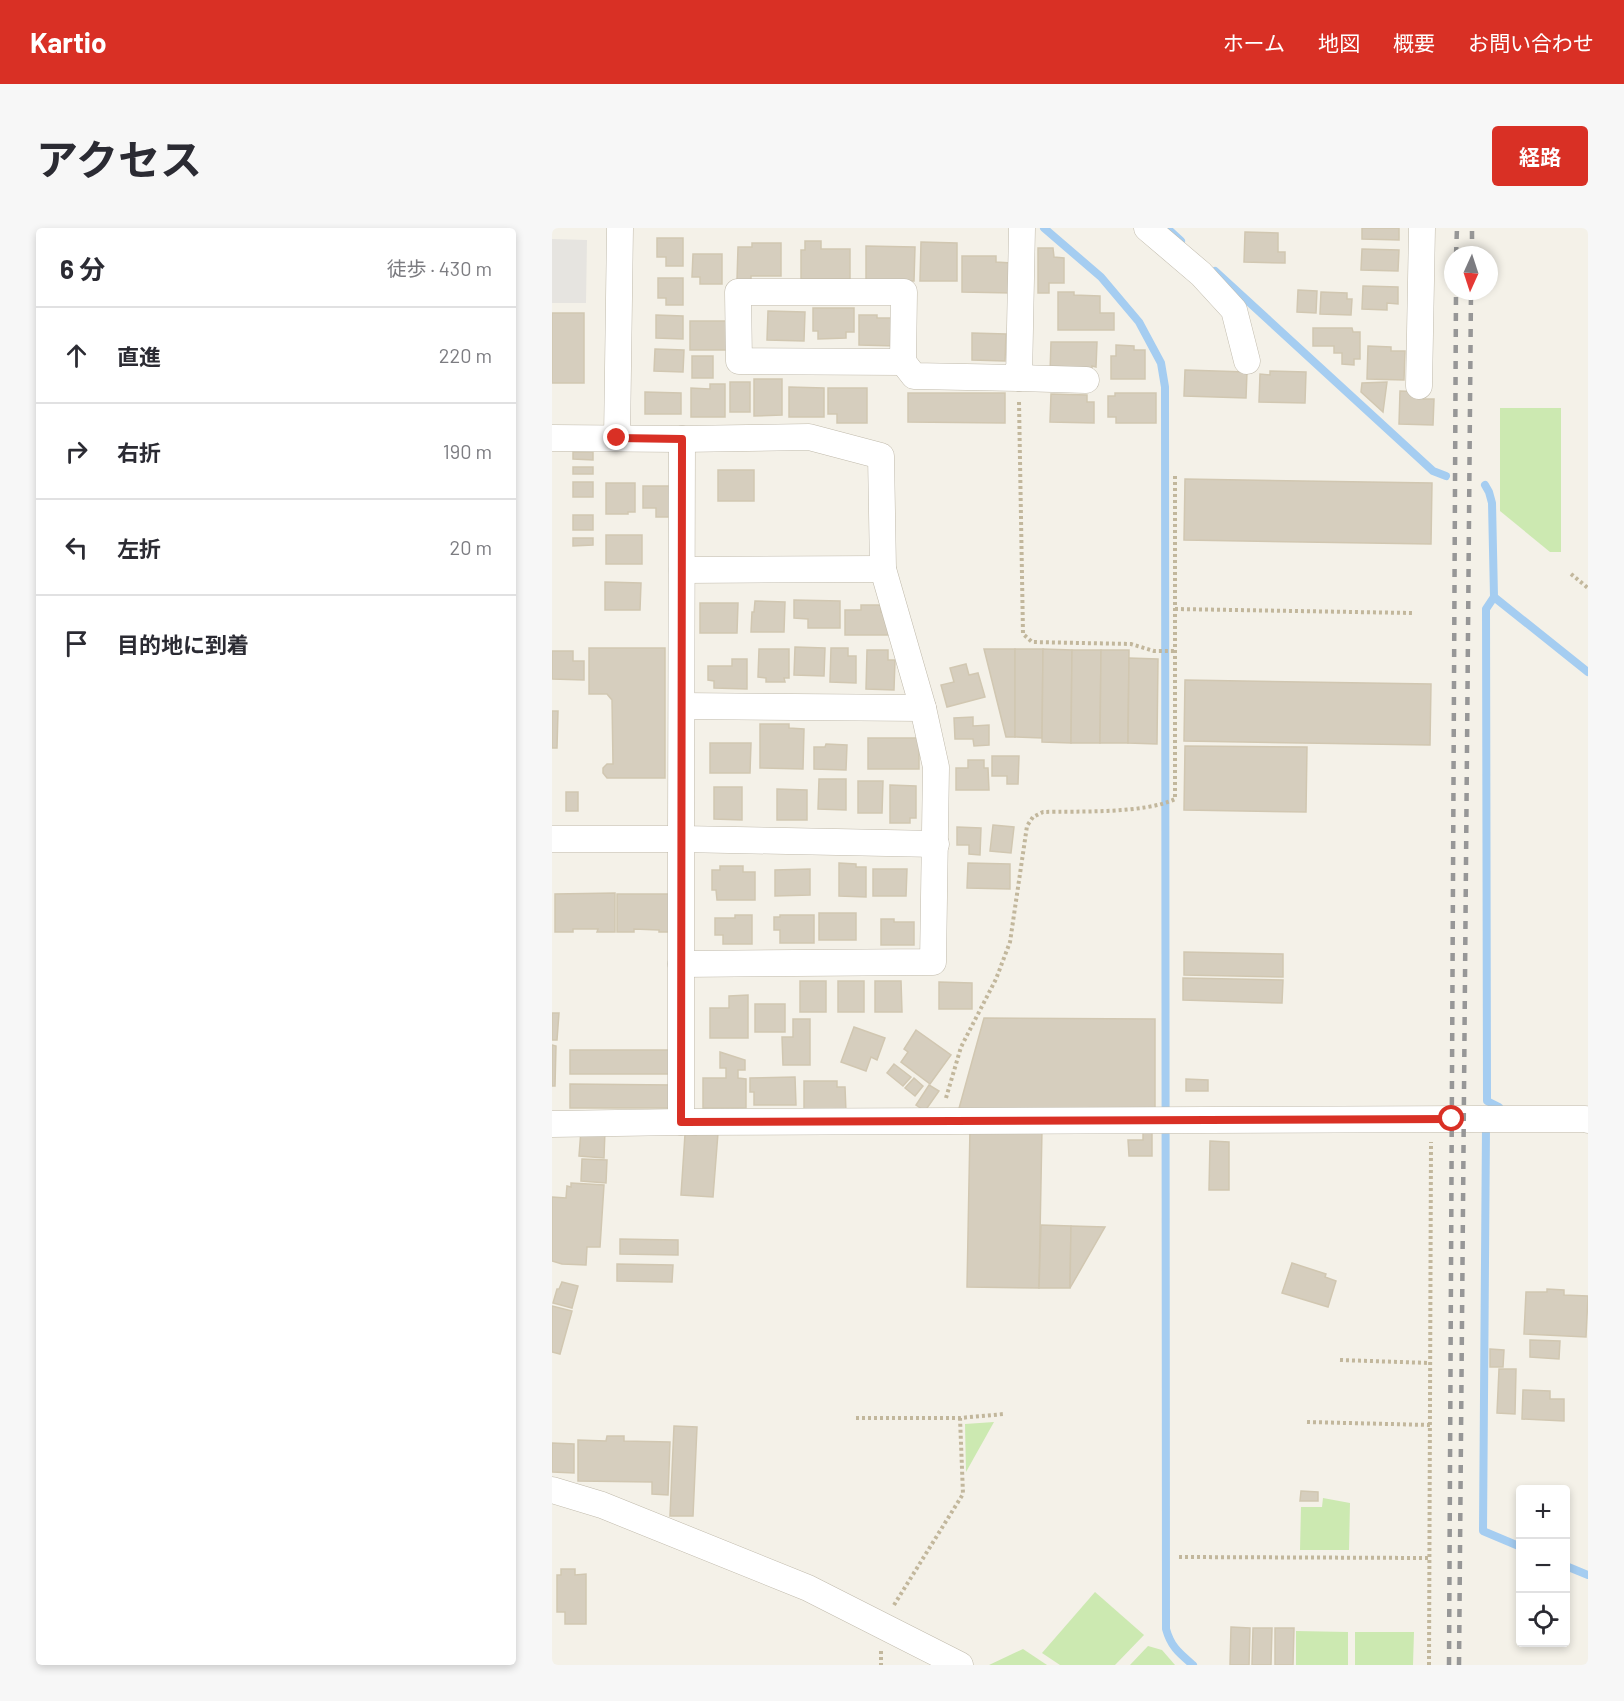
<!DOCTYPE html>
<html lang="ja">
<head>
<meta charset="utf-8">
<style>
	body { margin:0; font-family:Barlow,"Noto Sans JP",sans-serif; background:#f7f7f7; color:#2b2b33 }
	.controls { position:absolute; right:18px; bottom:18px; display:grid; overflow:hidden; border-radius:6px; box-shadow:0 3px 9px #0003 }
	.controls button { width:54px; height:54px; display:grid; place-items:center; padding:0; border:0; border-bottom:2px solid #e1e1e2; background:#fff; color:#2b2b33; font:30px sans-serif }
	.compass { position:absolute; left:892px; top:18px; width:54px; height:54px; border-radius:50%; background:#fff; box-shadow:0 3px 9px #0003; rotate:183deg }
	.stop { position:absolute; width:18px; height:18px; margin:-14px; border:4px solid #d93025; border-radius:50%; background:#fff }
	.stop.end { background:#d93025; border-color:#fff; box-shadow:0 2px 6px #0008 }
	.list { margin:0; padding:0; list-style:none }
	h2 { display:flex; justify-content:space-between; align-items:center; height:78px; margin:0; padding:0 24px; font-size:26px }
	h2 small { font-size:20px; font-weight:400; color:#7c7c81 }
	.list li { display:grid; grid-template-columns:39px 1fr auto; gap:18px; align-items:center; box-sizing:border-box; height:96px; padding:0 24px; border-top:2px solid #e1e1e2 }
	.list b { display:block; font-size:22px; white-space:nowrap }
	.list em { font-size:20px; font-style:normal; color:#7c7c81 }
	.icon { flex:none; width:33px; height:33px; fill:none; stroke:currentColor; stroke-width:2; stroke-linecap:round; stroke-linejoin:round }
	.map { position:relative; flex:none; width:1036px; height:1437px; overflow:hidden; border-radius:6px }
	header { display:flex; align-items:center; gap:36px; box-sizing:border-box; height:84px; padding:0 30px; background:#d93025; color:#fff }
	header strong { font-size:28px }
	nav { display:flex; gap:33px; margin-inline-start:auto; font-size:21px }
	.intro { display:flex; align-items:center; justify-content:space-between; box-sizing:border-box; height:144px; padding:0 36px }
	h1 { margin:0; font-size:42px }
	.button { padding:15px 27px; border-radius:6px; background:#d93025; color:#fff; font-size:21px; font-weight:700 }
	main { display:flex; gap:36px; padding:0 36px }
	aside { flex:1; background:#fff; border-radius:6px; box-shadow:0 3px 9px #0003 }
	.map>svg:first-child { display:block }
	.green { fill:#cce9b1 }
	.parking { fill:#e6e4e0 }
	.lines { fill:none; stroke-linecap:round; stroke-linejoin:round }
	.stream { stroke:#a5cdf1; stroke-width:8 }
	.building { fill:#d6cebe; stroke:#d1c7b1; stroke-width:1.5 }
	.minor-casing { stroke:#c0baab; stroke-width:27 }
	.path { stroke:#c2b79c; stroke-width:4; stroke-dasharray:3 3; stroke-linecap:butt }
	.minor { stroke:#fff; stroke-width:26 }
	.rail { stroke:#979797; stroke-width:4.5; stroke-dasharray:8 8; stroke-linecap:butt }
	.route { stroke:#d93025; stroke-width:8 }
</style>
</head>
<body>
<header>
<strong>Kartio</strong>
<nav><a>ホーム</a><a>地図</a><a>概要</a><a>お問い合わせ</a></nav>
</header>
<div class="intro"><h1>アクセス</h1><a class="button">経路</a></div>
<main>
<aside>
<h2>6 分<small>徒歩 · 430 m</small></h2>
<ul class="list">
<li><svg class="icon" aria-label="ahead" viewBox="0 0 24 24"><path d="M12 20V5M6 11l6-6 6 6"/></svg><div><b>直進</b></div><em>220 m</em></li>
<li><svg class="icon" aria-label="right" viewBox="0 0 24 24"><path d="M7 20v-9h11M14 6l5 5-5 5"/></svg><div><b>右折</b></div><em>190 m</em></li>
<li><svg class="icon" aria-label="left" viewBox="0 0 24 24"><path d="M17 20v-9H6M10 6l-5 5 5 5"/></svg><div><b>左折</b></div><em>20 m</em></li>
<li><svg class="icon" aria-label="arrive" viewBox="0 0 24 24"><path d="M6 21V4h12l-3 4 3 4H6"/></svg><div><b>目的地に到着</b></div></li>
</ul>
</aside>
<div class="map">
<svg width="1036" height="1437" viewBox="0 0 1036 1437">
	<rect width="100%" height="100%" fill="#f4f1e8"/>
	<g class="green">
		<path d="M948 180H1009V324H998L948 283Z"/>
		<path d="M442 1194 414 1244 413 1196Z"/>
		<path d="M771 1270 798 1275 797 1322H748L749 1279H770Z"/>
		<path d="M543 1364 592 1407 563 1437H508L490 1425Z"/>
		<path d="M744 1403 796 1404V1437H744Z"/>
		<path d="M803 1404H862L861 1437H803Z"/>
		<path d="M596 1418 610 1422 623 1437H578Z"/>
		<path d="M471 1421 495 1437H437Z"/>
	</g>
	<path class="parking" d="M0 11 35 12 34 75H0Z"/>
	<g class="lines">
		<g class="stream">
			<path d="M492 0 549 49 587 94 609 135 613 159 614 1401C619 1419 627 1425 641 1437"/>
			<path d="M615 0 629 13"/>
			<path d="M663 43 881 243 894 248"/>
			<path d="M933 257 937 264 940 275 942 369 1036 444"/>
			<path d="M942 369 934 381 935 873 947 879"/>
			<path d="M937 898 934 899 931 1303 969 1319"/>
			<path d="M1014 1338 1036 1347"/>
		</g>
	</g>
	<g class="building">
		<path d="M810 0H847V12L810 11Z"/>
		<path d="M693 4 726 5V24H733V35L692 34Z"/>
		<path d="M105 10H131V38H114V29H105Z"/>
		<path d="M253 13H269V21H298V51H249V22H253Z"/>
		<path d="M369 14 405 15V53H368Z"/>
		<path d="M200 15H229V48H199V52H185L186 19H200Z"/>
		<path d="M314 18 363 19 362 53H314Z"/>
		<path d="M486 20H501L502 29 512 30V55H497V65H486Z"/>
		<path d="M810 21 847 22 846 43 809 42Z"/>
		<path d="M141 26H170V56H148V49H140Z"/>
		<path d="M410 28H444V34L459 35V65L410 64Z"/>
		<path d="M106 50H131V77H114V70H106Z"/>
		<path d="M811 58 846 59V76L835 75V82L810 81Z"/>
		<path d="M746 62 765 63 764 85 745 84Z"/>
		<path d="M506 64H522V67L548 68V85H562V102H506Z"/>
		<path d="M769 64 795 65V71H800L799 87 768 86Z"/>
		<path d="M261 80H302V104H294V110L266 111V103H261Z"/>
		<path d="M216 83 253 84 252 113 215 112Z"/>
		<rect x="0" y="85" width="32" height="70"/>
		<path d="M104 87 131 88V111L104 110Z"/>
		<path d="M307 87H325V90H345V118L307 117Z"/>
		<rect x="138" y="93" width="39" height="29"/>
		<path d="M761 100H800L801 104H808V131H802V137L790 136V125H782V118H761Z"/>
		<path d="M420 105 454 106 453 133 420 132Z"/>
		<path d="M499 114H545L544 139 540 138V146L498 145Z"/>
		<path d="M564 117 582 118V122H593V151H559V128H564Z"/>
		<path d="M816 118 839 119V123H853L852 152 815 151Z"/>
		<path d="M103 121 132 122 131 144 102 143Z"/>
		<rect x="140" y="128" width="21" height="22"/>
		<path d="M633 142 695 144 694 170 632 168Z"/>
		<path d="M718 143 754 144 753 175 707 174 708 146 718 147Z"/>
		<path d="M202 151H230V187L202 188Z"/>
		<rect x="178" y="154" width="20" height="30"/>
		<path d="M835 154 831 184 809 164 810 155Z"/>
		<path d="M158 156H173V189H139V160L158 161Z"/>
		<path d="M237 159 272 160V189H237Z"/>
		<path d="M276 160H315V195H285V186H276Z"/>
		<path d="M848 163 872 164 871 171H882L881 197 847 196Z"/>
		<path d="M93 164 129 165V186H93Z"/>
		<path d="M356 165H453V195L356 194Z"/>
		<path d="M563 165H604V195H564V189H556V168H563Z"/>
		<path d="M499 166 535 167V174H542V195L498 194Z"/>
		<path d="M21 224H41V232L21 231Z"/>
		<rect x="21" y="239" width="20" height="7"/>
		<rect x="166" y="242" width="36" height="31"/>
		<path d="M633 251 880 255 879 316 632 312Z"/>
		<rect x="21" y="254" width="20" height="15"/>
		<path d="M54 255H83V284H76V286H54Z"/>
		<path d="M91 258H122L121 289H104V280H91Z"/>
		<rect x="21" y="287" width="20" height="15"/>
		<rect x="54" y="307" width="36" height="29"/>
		<path d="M21 310H41V317L21 318Z"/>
		<path d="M53 354 89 355 88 382H53Z"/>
		<path d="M242 372 288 373V400H256V391L242 390Z"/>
		<path d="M203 373 233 374 232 404H199L200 384H202Z"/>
		<path d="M148 375H186L185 405H148Z"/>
		<path d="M309 377H329V384H339V407H293V382H309Z"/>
		<path d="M243 419 273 420 272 448 242 447Z"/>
		<path d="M37 420H113V550H55L51 545V540L55 536H61L60 472 55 466H37Z"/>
		<path d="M279 420H296V428H304V455L278 454Z"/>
		<path d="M207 421H237V450H232L233 454H214V450L206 449Z"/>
		<path d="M432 421H463V509H454Z"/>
		<path d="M463 421H491L490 510 463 509Z"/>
		<path d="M491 421 520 422 519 515 490 514Z"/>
		<path d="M315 422H336V432H343L342 462 314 461Z"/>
		<path d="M520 422H549L548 515H519Z"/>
		<path d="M549 422H577L576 515H548Z"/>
		<path d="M0 423H21V433H32V452L0 451Z"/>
		<path d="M577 430 606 431 605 516 576 515Z"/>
		<path d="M180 431H195V461L162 460V453L156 452V438H180Z"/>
		<path d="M414 436 417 447 426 445 433 469 395 479 389 457 402 454 398 440Z"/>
		<path d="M633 452 879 456 878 517 632 513Z"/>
		<path d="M0 483H6L5 520H0Z"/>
		<path d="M421 489V498L437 497V517L422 518 421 511H403L402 490Z"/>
		<path d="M208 496H237V500L252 501 251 541 208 540Z"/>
		<rect x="316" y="510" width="51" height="31"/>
		<path d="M158 515H199L198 545H158Z"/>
		<path d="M274 516 295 517 294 542 262 541V519H273Z"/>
		<path d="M633 518 755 519 754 584 632 582Z"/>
		<path d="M440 528H467L466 556H455V548H440Z"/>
		<path d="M416 532H432V540H436L437 562H404V540H416Z"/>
		<path d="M267 551H294V582L266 581Z"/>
		<path d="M306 553H331L330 585H306Z"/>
		<path d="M338 557 364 558V590H358V595H338Z"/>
		<path d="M162 559H190V592L162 591Z"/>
		<path d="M225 561 255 562V592H225Z"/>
		<rect x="14" y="564" width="12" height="19"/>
		<path d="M441 597 462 599 459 625 438 623Z"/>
		<path d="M405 599 429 600 428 627 417 626V617H405Z"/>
		<path d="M287 635 304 636V639H314V669L287 668Z"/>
		<path d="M416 635 458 636V661L415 660Z"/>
		<path d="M168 638H191V644H203V672H165L164 662H160V642H168Z"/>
		<path d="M258 641V667L223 668V642Z"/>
		<path d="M321 641H355L354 668H321Z"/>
		<path d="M63 665V704H45L46 701H21V704H3V666Z"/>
		<path d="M65 666H124V704H107V702L82 701V704H65Z"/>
		<rect x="267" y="685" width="37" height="27"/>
		<path d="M183 687H200V716H171V707H163V690H183Z"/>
		<path d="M228 687H262V715H228V702H222V689H228Z"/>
		<path d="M329 691H342V694H362V717H329Z"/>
		<path d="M632 724 731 726V749L632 747Z"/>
		<path d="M631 750 731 752 730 775 631 772Z"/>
		<rect x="248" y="753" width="26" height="31"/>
		<rect x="286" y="753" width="26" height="31"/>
		<path d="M323 753H349L350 784H323Z"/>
		<path d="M387 754 420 755V781H387Z"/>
		<path d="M196 767V810H158V780H177V768Z"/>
		<rect x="203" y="776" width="30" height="28"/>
		<path d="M0 785H7L5 812H0Z"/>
		<path d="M432 790 603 791V884H406Z"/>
		<path d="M241 791H258V837H231L230 809H241Z"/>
		<path d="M302 799 333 810 325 832 319 829 314 843 289 834Z"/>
		<path d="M364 802 399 827 378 856 349 834 356 824 352 821Z"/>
		<path d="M0 817 4 818 3 858H0Z"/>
		<rect x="18" y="822" width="103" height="24"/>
		<path d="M168 824 193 832V842H186V850L194 851V880H151V850H174V840H168Z"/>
		<path d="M342 836 359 849 351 858 335 845Z"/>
		<path d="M243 849 244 877H202V864H198V850Z"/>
		<path d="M362 850 371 858 363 868 353 860Z"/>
		<path d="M634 851 656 852V863H634Z"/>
		<path d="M252 853H285V859H293L294 884H252Z"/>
		<path d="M18 856 121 857V880H18Z"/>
		<path d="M377 857 387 863 373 883 364 877Z"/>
		<path d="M418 900 490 901 487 1060 415 1059Z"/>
		<path d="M29 902H53L52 930 27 928Z"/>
		<path d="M144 904 166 905 161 969 129 967 133 906 144 907Z"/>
		<path d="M591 904H600V928H577L576 912H591Z"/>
		<path d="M658 913 677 914V962H657Z"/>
		<path d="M30 931 55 932 54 955 29 953Z"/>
		<path d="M19 955 52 957 48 1019H35L34 1037 10 1036 0 1033V969L14 970 15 958 19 959Z"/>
		<path d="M489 997 519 998 518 1060H487Z"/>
		<path d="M519 998 553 999 518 1060Z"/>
		<path d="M68 1011 126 1012V1027L68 1026Z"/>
		<path d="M740 1035 774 1046 773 1049 784 1053 776 1079 730 1065Z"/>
		<path d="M65 1036 121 1037 120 1054 65 1053Z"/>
		<path d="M10 1054 26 1058 20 1080 1 1075 5 1061H7Z"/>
		<path d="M995 1061 1012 1062V1067L1036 1068 1034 1109 972 1106 974 1064H995Z"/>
		<path d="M0 1078 20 1083 8 1126 0 1124Z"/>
		<path d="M978 1112 1008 1113 1007 1131 978 1129Z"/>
		<path d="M938 1121 952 1122 951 1139H938Z"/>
		<path d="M947 1141H964L963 1186 945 1185Z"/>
		<path d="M971 1162 998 1163V1171H1012V1193L970 1191Z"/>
		<path d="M122 1198 145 1199 141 1288H118Z"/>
		<path d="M55 1208H72V1213L118 1214 116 1267 100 1266V1254L26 1253V1212L54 1213Z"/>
		<path d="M0 1215 22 1216V1245L0 1244Z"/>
		<path d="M749 1263 766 1264V1273H748Z"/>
		<path d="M9 1341H23V1347L34 1346V1396H13V1384H5V1347H9Z"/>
		<path d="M679 1399 698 1400 697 1437H678Z"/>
		<path d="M701 1400H720L719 1437H700Z"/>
		<path d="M723 1400H742L741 1437H723Z"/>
	</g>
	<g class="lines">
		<g class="minor-casing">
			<g id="minor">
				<path d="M595 0 649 46 682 82 695 133"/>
				<path d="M351 134 187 133 186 64H352L351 134 362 148 467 150 470 0"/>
				<path d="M467 150 534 152"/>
				<path d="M867 158 870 0"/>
				<path d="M0 210 130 211 257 209 329 228 331 341 371 480 384 539 381 734 129 736"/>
				<path d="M65 210 68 0"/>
				<path d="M130 211 129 611 384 616"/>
				<path d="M130 342 331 341"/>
				<path d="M130 478 371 480"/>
				<path d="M0 611H129V894"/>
				<path d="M0 896 129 894 925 891H1033L1036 892"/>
				<path d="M0 1262 50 1277 256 1360 408 1437"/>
			</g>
		</g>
		<g class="path">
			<path d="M467 174 471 406 480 414 579 416 602 423H623"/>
			<path d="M1019 346 1036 360"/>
			<path d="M623 381 861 385"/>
			<path d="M394 870 409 819 444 751 458 714 475 598 481 589 491 584C525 583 593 586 623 571V248"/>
			<path d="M788 1132 878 1135"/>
			<path d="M304 1190H408L452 1186"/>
			<path d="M755 1194 878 1197"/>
			<path d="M627 1329 877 1330"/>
			<path d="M342 1377 411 1266 408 1190"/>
			<path d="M329 1423V1437"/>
			<path d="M877 1437 879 914"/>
		</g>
		<use href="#minor" class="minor"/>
		<g class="rail">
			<path d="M904 27 905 0"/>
			<path d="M920 27V0"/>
			<path d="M897 1437 904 63"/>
			<path d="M907 1437 919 63"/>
		</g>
	</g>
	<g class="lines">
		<path class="route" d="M65 210 130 211 129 894 900 891"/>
	</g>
</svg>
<div class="controls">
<button>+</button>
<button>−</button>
<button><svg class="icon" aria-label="locate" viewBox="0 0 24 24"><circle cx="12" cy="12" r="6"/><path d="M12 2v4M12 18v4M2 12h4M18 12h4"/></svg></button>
</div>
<svg class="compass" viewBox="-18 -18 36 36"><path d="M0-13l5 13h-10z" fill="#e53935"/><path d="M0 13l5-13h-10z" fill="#7c7c81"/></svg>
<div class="stop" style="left:900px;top:891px"></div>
<div class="stop end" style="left:65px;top:210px"></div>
</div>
</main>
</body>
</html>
